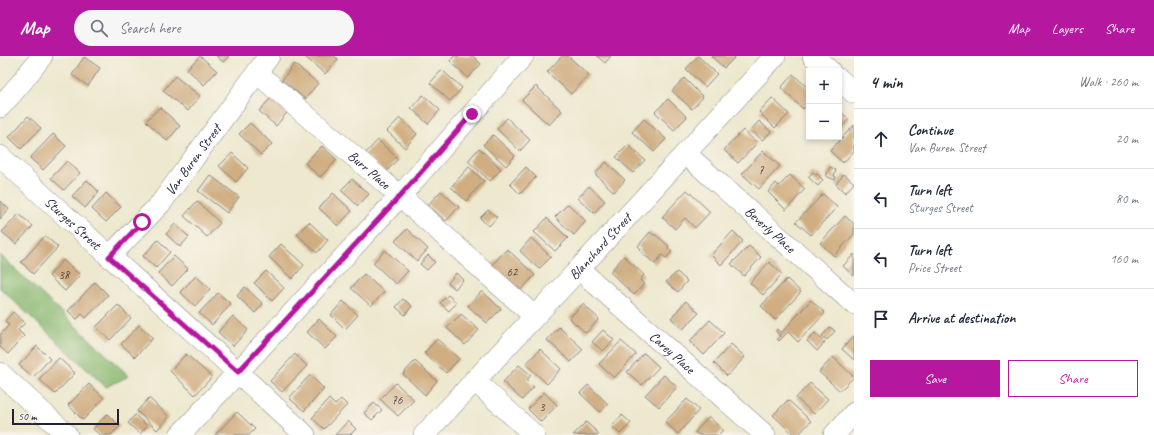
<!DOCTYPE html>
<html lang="en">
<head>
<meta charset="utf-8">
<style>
	body { margin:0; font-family:Caveat,sans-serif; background:#f6f6f7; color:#1f2937 }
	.controls { position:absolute; right:12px; top:12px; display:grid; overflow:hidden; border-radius:0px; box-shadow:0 2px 6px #0003 }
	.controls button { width:36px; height:36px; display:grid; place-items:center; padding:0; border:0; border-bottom:1px solid #e0e1e3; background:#fff; color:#1f2937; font:20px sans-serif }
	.scale { position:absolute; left:12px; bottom:10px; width:107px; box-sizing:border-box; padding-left:4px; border:2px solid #22223b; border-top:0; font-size:11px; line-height:14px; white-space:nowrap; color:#22223b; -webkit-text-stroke:3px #f7f3e8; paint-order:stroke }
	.stop { position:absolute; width:12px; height:12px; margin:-9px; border:3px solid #b5179e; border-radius:50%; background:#fff }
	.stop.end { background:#b5179e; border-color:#fff; box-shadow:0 1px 4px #0008 }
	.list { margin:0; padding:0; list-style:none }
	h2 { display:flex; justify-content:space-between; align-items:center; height:52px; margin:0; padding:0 16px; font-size:17px }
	h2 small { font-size:13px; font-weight:400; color:#747a83 }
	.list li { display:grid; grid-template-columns:26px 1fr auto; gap:12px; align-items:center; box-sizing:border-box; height:60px; padding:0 16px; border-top:1px solid #e0e1e3 }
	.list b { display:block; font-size:15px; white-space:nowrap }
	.list p { margin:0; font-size:13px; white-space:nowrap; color:#747a83 }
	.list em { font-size:13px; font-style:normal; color:#747a83 }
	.actions { display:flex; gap:8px; padding:12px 16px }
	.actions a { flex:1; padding:9px 0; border:1px solid #b5179e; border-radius:0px; text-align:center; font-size:14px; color:#b5179e }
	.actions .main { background:#b5179e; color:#fff }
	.icon { flex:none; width:22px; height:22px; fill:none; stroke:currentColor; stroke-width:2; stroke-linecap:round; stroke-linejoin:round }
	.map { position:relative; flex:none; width:854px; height:379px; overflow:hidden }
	header { display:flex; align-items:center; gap:24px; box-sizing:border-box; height:56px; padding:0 20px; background:#b5179e; color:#fff }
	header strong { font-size:19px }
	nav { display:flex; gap:22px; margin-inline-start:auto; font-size:14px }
	.search { width:280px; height:36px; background:#f6f6f7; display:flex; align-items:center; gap:10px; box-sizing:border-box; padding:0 14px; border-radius:22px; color:#747a83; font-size:15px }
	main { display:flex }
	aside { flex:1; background:#fff }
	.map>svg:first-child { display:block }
	.forest { fill:#8ab972; stroke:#566e56 }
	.building { fill:#d0ae82 }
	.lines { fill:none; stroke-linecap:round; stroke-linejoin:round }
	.minor-casing { stroke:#888584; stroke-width:22 }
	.minor { stroke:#fff; stroke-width:21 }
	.route { stroke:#b5179e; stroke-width:5 }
	.labels { text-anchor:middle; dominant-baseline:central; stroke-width:3.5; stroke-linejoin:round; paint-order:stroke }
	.number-label { font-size:12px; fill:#4e454d }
	.street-label { font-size:14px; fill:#22223b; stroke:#f7f3e8 }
</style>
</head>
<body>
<header>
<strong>Map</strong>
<div class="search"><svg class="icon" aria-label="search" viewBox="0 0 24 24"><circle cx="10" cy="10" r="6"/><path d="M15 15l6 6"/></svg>Search here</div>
<nav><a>Map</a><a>Layers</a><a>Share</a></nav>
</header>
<main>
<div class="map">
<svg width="854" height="379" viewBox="0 0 854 379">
	<rect width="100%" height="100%" fill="#f7f3e8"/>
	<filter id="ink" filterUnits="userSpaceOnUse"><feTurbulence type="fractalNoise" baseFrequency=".025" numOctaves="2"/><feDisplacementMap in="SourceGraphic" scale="8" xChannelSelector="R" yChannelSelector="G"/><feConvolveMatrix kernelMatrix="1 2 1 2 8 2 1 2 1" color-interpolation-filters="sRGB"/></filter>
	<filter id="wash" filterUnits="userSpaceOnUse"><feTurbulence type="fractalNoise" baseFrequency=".012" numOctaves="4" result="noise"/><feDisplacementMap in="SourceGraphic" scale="16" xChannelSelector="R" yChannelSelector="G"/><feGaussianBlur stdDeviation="0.9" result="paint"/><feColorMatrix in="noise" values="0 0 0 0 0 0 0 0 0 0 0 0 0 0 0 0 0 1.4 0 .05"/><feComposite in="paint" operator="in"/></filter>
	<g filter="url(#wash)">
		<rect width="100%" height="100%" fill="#ede8ce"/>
		<path class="forest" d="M0 199 129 320 106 331 0 232Z"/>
		<g id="blocks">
			<g class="building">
				<path d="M200 0 217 15 204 29 187 13Z"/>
				<path d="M216 0H229L223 6Z"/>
				<path d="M304 0H334L338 3 325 18Z"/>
				<path d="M454 0H473L481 8 468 22 450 5Z"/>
				<path d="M562 0H568L589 19 571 38 547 16Z"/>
				<path d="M597 0H611L605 7Z"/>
				<path d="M698 0 717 18 705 31 686 13Z"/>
				<path d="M711 0H736L724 12Z"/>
				<path d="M84 1 100 12 88 30 72 19Z"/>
				<path d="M294 8 318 27 305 43 282 24Z"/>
				<path d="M442 14 462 32 450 45 430 27Z"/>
				<path d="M793 18 809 33V47L803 53 781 32Z"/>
				<path d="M175 20 200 40 188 55 163 35Z"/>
				<path d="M684 22 703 41 692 53 672 35Z"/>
				<path d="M536 30 562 55 549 69 522 44Z"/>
				<path d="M423 39 440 54 428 68 411 52Z"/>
				<path d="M273 40 289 54 276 70 259 55Z"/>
				<path d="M772 42 789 58 775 72 759 56Z"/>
				<path d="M668 43 687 61 674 74 655 56Z"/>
				<path d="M160 51 180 70 167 85 146 65Z"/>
				<path d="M839 54 849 63 839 74Z"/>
				<path d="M28 60 41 72 21 93 9 81Z"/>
				<path d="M400 62 417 78 405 92 387 75Z"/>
				<path d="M507 62 530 84 520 95 497 73Z"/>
				<path d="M644 63 666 83 654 96 632 76Z"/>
				<path d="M759 65 771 76 762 84 751 74Z"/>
				<path d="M250 67 272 88 261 99 239 78Z"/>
				<path d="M854 69V95L843 107 830 95Z"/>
				<path d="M743 74 757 87 738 107 724 94Z"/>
				<path d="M53 78 66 90 43 114 30 102Z"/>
				<path d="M493 79 515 100 506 110 483 89Z"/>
				<path d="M378 84 398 103 385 117 365 98Z"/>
				<path d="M628 89 645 104 633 117 616 101Z"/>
				<path d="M322 90 337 104 320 121 305 107Z"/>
				<path d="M479 92 501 113 490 125 468 105Z"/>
				<path d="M763 95 780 110 759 133 742 118Z"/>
				<path d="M232 97 248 112 236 126 219 110Z"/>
				<path d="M67 105 80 117 64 134 51 122Z"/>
				<path d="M606 106 625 124 614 136 595 118Z"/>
				<path d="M469 111 484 125 466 145 451 131Z"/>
				<path d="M526 111 536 121 520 138 510 128Z"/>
				<path d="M830 111 836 114 834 120 836 121 835 124 826 120Z"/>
				<path d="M813 116 816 119 817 118 823 124 818 130 808 121Z"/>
				<path d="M844 118 854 127 845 137 836 128Z"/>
				<path d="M210 119 239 141 227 157 198 135Z"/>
				<path d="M790 119 805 133 786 154 768 136 776 127 779 130Z"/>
				<path d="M352 123 369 138 358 150 341 134Z"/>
				<path d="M87 124 99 136 85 152 72 140Z"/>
				<path d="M589 130 605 145 594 157 578 142Z"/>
				<path d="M687 134 710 156 695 172 685 162 675 173 662 161Z"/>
				<path d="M441 135 459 151 446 165 428 149Z"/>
				<path d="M106 137 121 151 106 166 92 153Z"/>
				<path d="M333 137 352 155 338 170 319 152Z"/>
				<path d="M823 138 837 151 811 179 796 166Z"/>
				<path d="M0 145 9 153 0 163Z"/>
				<path d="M197 145 220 167 207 181 184 160Z"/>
				<path d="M568 148 586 165 574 179 555 161Z"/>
				<path d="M488 154 497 161 489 170 480 162Z"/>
				<path d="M19 158 33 170 16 188 2 176Z"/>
				<path d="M845 160 854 168V178L834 200 820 187Z"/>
				<path d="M547 162 568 182 555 195 534 176Z"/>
				<path d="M309 166 328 184 317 197 297 178Z"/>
				<path d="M175 168 189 181 180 191 166 178Z"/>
				<path d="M407 173 428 193 417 205 395 185Z"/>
				<path d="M733 175 743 185 721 209 711 199Z"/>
				<path d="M650 176 654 179H656L669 190 668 192 672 196 666 202 662 199 655 208 640 195 641 193 638 190Z"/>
				<path d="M45 180 58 191 33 218 21 206Z"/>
				<path d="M531 182 551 201 539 213 520 195Z"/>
				<path d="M158 184 170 196 156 212 143 200Z"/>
				<path d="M281 188 304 209 292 223 269 201Z"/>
				<path d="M749 190 761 201 744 220 731 208Z"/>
				<path d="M507 193 535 219 517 238 489 212Z"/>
				<path d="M385 194 408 215 396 228 373 207Z"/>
				<path d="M854 198V220L843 210Z"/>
				<path d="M428 199 435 206 427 214 420 208Z"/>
				<path d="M174 200 188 213 172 230 158 217Z"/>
				<path d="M624 200 644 219 640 224 644 228 634 239 610 216Z"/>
				<path d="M63 204 80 219 65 235 49 220Z"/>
				<path d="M769 206 782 218 763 239 750 227Z"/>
				<path d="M266 215 284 232 272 245 254 227Z"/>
				<path d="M677 216 687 225 678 236 666 226Z"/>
				<path d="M456 217 463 224 455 233 448 227Z"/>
				<path d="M364 218 384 236 371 250 351 232Z"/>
				<path d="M196 220 210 233 195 250 180 236Z"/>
				<path d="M787 223 801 236 775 264 761 250Z"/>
				<path d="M95 226 108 239 86 262 82 258 77 263 68 255Z"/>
				<path d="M245 231 263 248 255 257 237 240Z"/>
				<path d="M482 235 501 253 487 267 468 250Z"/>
				<path d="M218 237 231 248 212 269 199 257Z"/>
				<path d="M448 239 457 247 449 255 440 247Z"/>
				<path d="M403 243 412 250 405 259 396 251Z"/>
				<path d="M811 244 825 257 798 286 788 276 779 285 777 283 780 280 776 275 777 273 781 277Z"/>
				<path d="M343 245 358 259 345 273 331 259Z"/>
				<path d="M686 245 699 257 683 273 671 262Z"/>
				<path d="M583 248 599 263 586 277 569 262Z"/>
				<path d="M118 249 131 262 110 284 96 271Z"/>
				<path d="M13 256 25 267 18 274 24 280 8 298 0 291V279L9 269 5 265Z"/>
				<path d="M461 258 479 274 465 289 447 272Z"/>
				<path d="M233 260 248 274 233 290 218 276Z"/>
				<path d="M319 263 337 281 325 293 307 276Z"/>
				<path d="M710 264 724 277 704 299 690 285Z"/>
				<path d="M139 269 153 282 135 301 121 288Z"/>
				<path d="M559 271 583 293 571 306 547 284Z"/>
				<path d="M830 271 835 275 827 284 822 280Z"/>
				<path d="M603 274 614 284 603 295 592 286Z"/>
				<path d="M815 277 825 286 817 295 807 285Z"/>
				<path d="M854 280V304L842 293Z"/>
				<path d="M437 283 459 303 446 317 424 297Z"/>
				<path d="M621 285 636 298 614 322 599 308Z"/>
				<path d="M731 288 745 301 727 320 714 307Z"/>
				<path d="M37 290 50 303 33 321 19 309Z"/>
				<path d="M540 293 561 313 547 328 526 308Z"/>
				<path d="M644 297 659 311 642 329 627 316Z"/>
				<path d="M186 298 212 321 195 339 170 315Z"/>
				<path d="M295 298 307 310 282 336 270 325Z"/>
				<path d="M833 301 854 321 840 335 819 316Z"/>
				<path d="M59 302 75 317 55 338 39 323Z"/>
				<path d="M415 305 437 325 425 339 403 318Z"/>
				<path d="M519 309 531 319 527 324 534 331 522 344 503 326Z"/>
				<path d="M310 319 324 333 304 355 289 342Z"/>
				<path d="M664 319 677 331 659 351 645 339Z"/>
				<path d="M396 327 414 344 398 360 380 343Z"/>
				<path d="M810 327 828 343 814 358 796 342Z"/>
				<path d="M89 328 104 342 83 364 68 349Z"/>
				<path d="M588 329 608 348 600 356 580 337Z"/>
				<path d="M544 336 557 349 541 366 528 353Z"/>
				<path d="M149 342 169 361 157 374 137 355Z"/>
				<path d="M329 343 335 349 341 343 347 349 324 373 312 362Z"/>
				<path d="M687 343 699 354 678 378 665 366Z"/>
				<path d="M788 344 811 365 798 379H794L773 359Z"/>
				<path d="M374 347 382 354 372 364 364 357Z"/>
				<path d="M237 356 255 373 249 379H215Z"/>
				<path d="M107 358 120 370 111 379H100L93 373Z"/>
				<path d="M135 359 147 370 140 378 128 367Z"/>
				<path d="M622 359 631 367 620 378 612 370Z"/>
				<path d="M709 361 723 374 718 379H699L695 376Z"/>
				<path d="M348 365 356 373 350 379H335Z"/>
				<path d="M586 366 599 378 597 379H573Z"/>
			</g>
		</g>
	</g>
	<g filter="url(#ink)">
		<use href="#blocks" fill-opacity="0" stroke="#888584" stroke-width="1"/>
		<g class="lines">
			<g class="minor-casing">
				<g id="minor">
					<path d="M813 0 830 15"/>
					<path id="s1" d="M257 17 400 140 534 260"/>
					<path d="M839 23 854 37"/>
					<path d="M0 51 21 27 42 0"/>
					<path id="s2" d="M686 98 854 248"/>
					<path id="s3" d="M0 100C101 194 205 284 305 379"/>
					<path id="s4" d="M109 201 161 147 269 0"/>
					<path id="s5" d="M579 213 765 379"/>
					<path d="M0 317 67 379"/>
					<path d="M474 324 534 379"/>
					<path d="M180 379 400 140 523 0"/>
					<path id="s6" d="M424 379 579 213 775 0"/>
					<path d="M834 379 854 357"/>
				</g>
			</g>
			<use href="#minor" class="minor"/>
		</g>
	</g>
	<g class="lines" filter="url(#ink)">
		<path class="route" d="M142 166 109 201 238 316 400 140 472 58"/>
	</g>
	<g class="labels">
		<g class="number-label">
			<text x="761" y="114">7</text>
			<text x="512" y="216">62</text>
			<text x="64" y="219">38</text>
			<text x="397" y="344">76</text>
			<text x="542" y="351">3</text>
		</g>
		<g class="street-label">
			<text stroke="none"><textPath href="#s4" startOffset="129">Van Buren Street</textPath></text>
			<text stroke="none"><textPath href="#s1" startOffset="148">Burr Place</textPath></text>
			<text stroke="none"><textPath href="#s3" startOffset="99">Sturges Street</textPath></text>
			<text stroke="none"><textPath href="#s2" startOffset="113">Beverly Place</textPath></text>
			<text stroke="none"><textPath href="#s6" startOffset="258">Blanchard Street</textPath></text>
			<text stroke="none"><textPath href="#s5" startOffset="125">Carey Place</textPath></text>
		</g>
	</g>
</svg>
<div class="controls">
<button>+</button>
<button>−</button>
</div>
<div class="scale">50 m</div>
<div class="stop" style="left:142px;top:166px"></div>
<div class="stop end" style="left:472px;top:58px"></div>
</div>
<aside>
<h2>4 min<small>Walk · 260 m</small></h2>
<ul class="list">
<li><svg class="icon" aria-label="ahead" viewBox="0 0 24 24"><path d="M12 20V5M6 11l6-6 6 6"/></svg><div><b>Continue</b><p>Van Buren Street</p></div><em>20 m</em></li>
<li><svg class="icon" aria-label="left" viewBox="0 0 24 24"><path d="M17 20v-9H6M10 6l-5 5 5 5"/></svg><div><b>Turn left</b><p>Sturges Street</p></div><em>80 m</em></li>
<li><svg class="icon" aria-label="left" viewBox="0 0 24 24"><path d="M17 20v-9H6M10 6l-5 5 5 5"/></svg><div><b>Turn left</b><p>Price Street</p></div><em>160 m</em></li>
<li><svg class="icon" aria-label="arrive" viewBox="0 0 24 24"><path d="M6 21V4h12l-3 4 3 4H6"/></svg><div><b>Arrive at destination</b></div></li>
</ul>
<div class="actions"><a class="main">Save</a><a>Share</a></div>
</aside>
</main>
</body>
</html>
